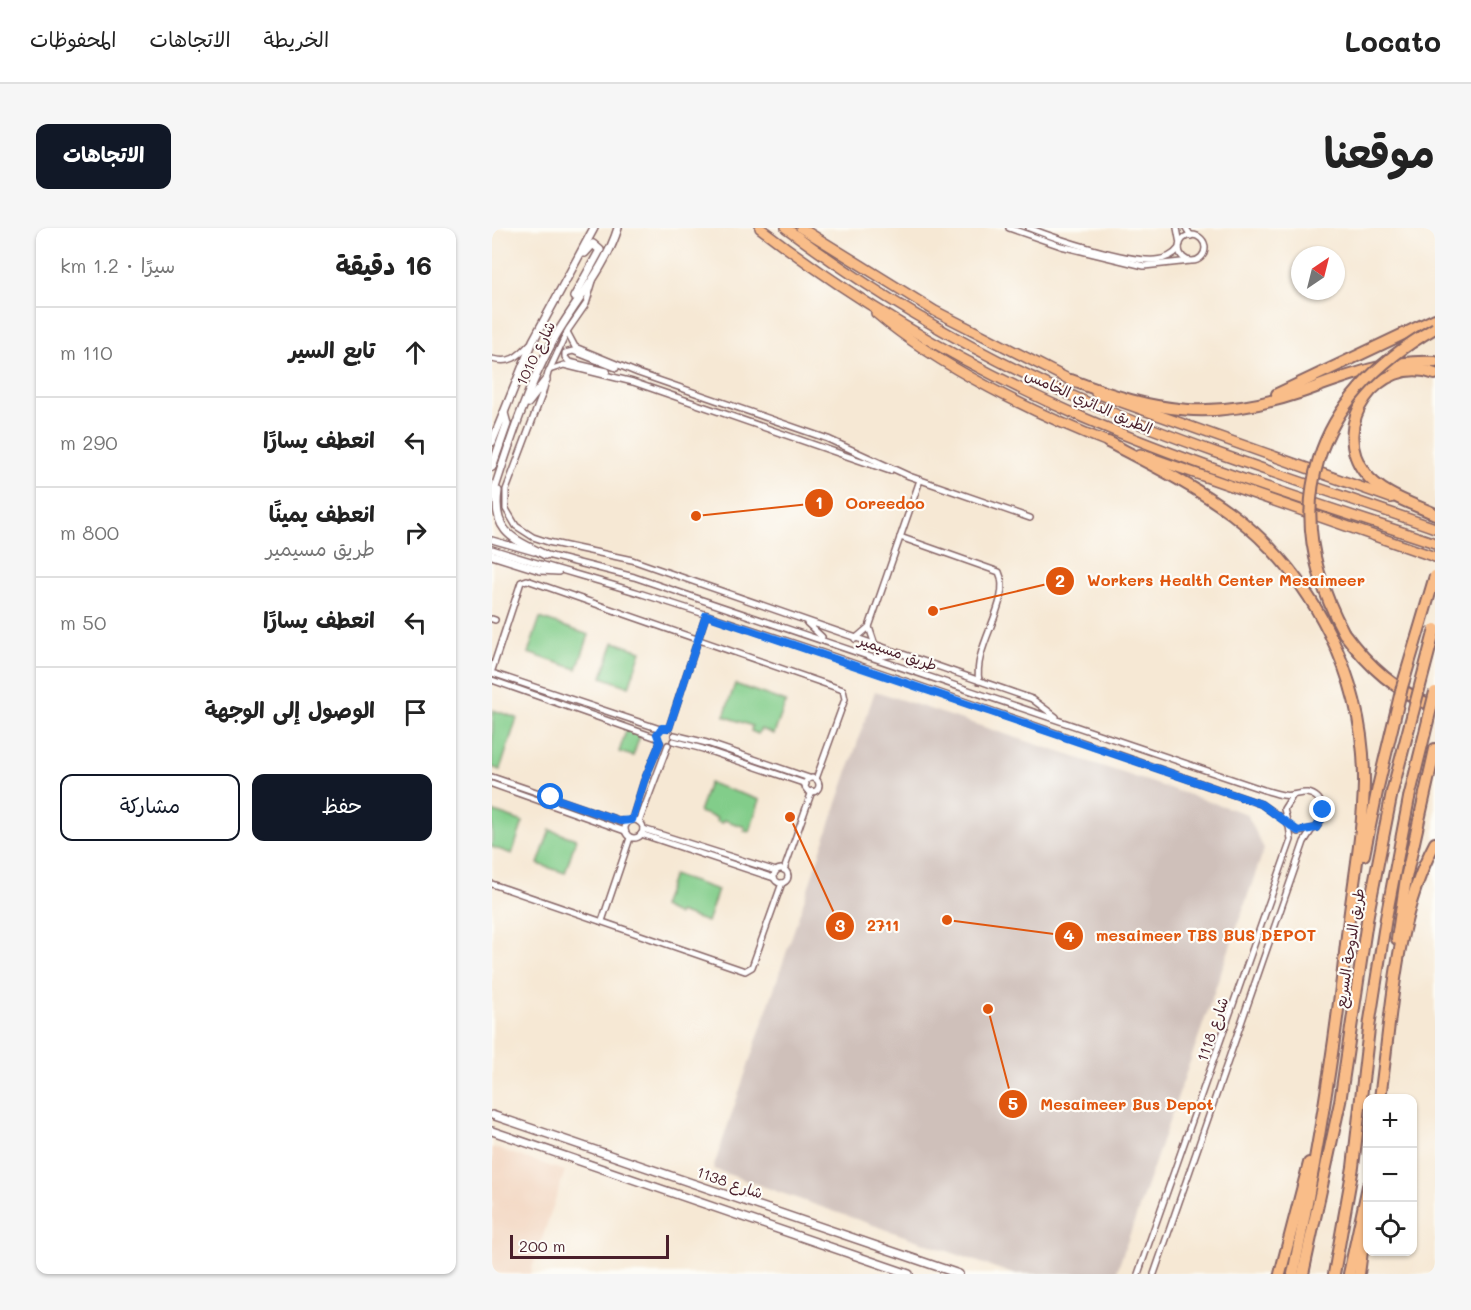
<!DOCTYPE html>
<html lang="ar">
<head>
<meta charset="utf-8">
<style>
	body { margin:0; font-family:Mali,"Playpen Sans Arabic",sans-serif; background:#f6f6f6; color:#222; direction:rtl }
	.controls { position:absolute; right:18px; bottom:18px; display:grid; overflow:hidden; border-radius:12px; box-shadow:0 2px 4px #0004 }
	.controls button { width:54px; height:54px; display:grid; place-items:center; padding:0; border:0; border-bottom:2px solid #e0e0e0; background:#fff; color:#222; font:30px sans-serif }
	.compass { position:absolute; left:799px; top:18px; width:54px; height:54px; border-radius:50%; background:#fff; box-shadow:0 2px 4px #0004; rotate:35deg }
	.scale { position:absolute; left:18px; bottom:15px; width:159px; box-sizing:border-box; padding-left:6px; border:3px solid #4a1f2b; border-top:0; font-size:16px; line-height:21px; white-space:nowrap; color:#4a1f2b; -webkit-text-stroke:4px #fdfcf7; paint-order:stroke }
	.stop { position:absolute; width:18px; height:18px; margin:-14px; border:4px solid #1a73e8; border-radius:50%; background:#fff }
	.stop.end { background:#1a73e8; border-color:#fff; box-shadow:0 2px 6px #0008 }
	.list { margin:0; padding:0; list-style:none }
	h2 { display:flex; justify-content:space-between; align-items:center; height:78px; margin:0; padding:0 24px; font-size:26px }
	h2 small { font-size:20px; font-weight:400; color:#767676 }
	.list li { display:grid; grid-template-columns:39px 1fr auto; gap:18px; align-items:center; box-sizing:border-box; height:90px; padding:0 24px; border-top:2px solid #e0e0e0 }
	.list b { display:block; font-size:22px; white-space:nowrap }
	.list p { margin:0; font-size:20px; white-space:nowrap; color:#767676 }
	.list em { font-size:20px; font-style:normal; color:#767676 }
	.actions { display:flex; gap:12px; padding:18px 24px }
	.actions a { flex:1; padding:14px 0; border:2px solid #111827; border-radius:12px; text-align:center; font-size:21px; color:#111827 }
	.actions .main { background:#111827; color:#fff }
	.icon { flex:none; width:33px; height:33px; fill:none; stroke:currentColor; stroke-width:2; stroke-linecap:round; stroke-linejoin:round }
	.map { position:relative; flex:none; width:943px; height:1046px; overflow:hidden; direction:ltr; border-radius:12px }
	header { display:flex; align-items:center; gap:36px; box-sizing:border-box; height:84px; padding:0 30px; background:#fff; border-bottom:2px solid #e0e0e0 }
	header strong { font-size:28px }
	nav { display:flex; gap:33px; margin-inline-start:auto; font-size:21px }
	.intro { display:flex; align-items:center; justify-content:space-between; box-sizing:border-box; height:144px; padding:0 36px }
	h1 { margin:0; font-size:42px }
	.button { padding:15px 27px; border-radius:12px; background:#111827; color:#fff; font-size:21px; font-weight:700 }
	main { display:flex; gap:36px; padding:0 36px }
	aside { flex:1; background:#fff; border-radius:12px; box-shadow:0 2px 4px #0004 }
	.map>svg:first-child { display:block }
	.built { fill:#f2d4be }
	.industrial { fill:#cfc0ba }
	.green { fill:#82cd8a; stroke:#66765a; stroke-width:1.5 }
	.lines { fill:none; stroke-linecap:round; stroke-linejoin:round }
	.minor-casing { stroke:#866566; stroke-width:8 }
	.tertiary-casing { stroke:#866566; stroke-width:10 }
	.trunk-casing { stroke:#866566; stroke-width:12 }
	.motorway-casing { stroke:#866566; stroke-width:14 }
	.minor { stroke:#fff; stroke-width:5 }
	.tertiary { stroke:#fff; stroke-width:7 }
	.trunk { stroke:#f9bd89; stroke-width:9 }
	.motorway { stroke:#f9bd89; stroke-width:10 }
	.motorway-bridge-casing { stroke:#866566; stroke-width:14; stroke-linecap:butt }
	.motorway-bridge { stroke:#f9bd89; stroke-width:10 }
	.route { stroke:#1a73e8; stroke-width:8 }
	.labels { text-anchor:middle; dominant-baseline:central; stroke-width:4.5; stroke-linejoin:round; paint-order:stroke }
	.street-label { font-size:15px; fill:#4a1f2b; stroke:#fdfcf7 }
	.leader { fill:none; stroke:#e0560e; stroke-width:2 }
	.callout-dot { fill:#e0560e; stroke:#fdfcf7; stroke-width:2 }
	.mark-label { font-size:18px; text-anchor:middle; font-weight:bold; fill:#fff }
	.callout-label { font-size:16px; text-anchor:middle; font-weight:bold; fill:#e0560e; stroke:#fdfcf7; stroke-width:4.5; stroke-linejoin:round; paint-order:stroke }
</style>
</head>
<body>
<header>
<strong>Locato</strong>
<nav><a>الخريطة</a><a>الاتجاهات</a><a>المحفوظات</a></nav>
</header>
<div class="intro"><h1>موقعنا</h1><a class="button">الاتجاهات</a></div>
<main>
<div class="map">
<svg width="943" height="1046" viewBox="0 0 943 1046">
	<rect width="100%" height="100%" fill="#fdfcf7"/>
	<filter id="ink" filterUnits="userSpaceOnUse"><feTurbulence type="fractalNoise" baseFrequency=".0167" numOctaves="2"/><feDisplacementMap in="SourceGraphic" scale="12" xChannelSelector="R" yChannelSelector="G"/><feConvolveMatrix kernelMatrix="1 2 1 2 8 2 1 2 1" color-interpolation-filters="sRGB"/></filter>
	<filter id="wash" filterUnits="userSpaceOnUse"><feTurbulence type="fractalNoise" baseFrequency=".008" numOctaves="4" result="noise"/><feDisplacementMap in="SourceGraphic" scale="24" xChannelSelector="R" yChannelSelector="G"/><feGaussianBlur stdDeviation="1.35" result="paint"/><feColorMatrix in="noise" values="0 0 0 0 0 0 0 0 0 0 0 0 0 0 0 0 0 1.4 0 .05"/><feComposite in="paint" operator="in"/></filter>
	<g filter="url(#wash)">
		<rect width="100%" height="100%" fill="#f6e8d4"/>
		<path class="built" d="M0 919 73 943 38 1046H10L0 1043Z"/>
		<path class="industrial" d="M383 463 755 586 772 621 624 1046H521L221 941Z"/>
		<g class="green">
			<path d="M48 390 97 407 85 441 36 425Z"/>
			<path d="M122 414 149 423 137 459 110 449Z"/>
			<path d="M243 456 294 474 282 506 269 501 266 506 259 503 260 498 232 488Z"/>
			<path d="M1 482 25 490 8 542 0 539Z"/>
			<path d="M135 500 149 505 141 528 127 524Z"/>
			<path d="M217 555 268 572 257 604 252 603 253 599 232 592 230 595 224 593 225 590 207 584Z"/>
			<path d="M0 583 31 594 20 626 0 619Z"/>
			<path d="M58 602 84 611 73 645 46 636Z"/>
			<path d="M181 647 226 662 215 694 187 684 186 687 170 679Z"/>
		</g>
	</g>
	<g filter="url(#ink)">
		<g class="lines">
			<g class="minor-casing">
				<g id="minor">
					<path d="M517 0 569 18 652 38 698 33"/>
					<path d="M537 0C565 11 634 34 663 32 674 31 681 28 687 20"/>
					<path d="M685 0 688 16"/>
					<path d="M694 0 699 8"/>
					<circle cx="700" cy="20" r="13"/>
					<path d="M101 53 94 76 76 102 56 145 51 164 14 262V281L24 298 41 309 56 314 140 332 540 471 564 489"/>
					<path d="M75 104 83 119 146 145 336 211 417 248 538 290"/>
					<path d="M0 131C18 136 26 129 38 116"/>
					<path d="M57 142 72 137 141 154 398 243"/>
					<path d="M115 143 77 134 73 129V125L81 123 124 140"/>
					<path d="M408 309 507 344C521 373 480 419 487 453"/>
					<path d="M0 312 42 324"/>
					<path d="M0 321C49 337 98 350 147 365 356 431 562 505 769 576L792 592"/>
					<path d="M51 326 142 349 772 562C779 564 785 566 791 567 800 569 807 564 815 565 833 568 834 588 824 600L806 604 796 597 792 581 801 567"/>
					<path d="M0 391 3 392"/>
					<path d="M315 395 330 409"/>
					<path d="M377 399 383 417"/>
					<path d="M363 411 377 399 428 252"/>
					<path d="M384 429 405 426"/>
					<path d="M0 442 29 354 35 352 351 462 353 471 324 551"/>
					<path d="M0 445 168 501"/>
					<path d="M0 452 165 510"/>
					<path d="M177 500 214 387"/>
					<path d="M182 507 215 515 317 550"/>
					<path d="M181 513 211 521 314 556"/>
					<path d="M0 549 135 595"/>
					<circle cx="320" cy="557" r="7"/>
					<path d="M0 556 133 603"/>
					<path d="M140 592 152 553 168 515"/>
					<circle cx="142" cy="601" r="9"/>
					<path d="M147 594 176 517"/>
					<path d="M151 601 284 643"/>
					<path d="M149 606 282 650"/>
					<circle cx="289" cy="648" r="7"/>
					<path d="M292 642 320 563"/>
					<path d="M0 656 253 743 260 739 290 655"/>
					<path d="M110 693 138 610"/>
					<path d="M646 1046 799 612 797 598"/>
					<path d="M662 1046 812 614 819 603"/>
				</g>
			</g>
			<g class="tertiary-casing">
				<g id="tertiary">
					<path d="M82 69 108 22 101 16 93 25"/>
					<path d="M36 175 54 152"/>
					<path d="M0 214 41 113 102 0"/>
					<path d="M0 239 15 196 12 185"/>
					<path d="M6 263C0 305 22 311 53 327"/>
					<path d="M0 269C17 216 35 160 62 111 82 75 114 40 126 0"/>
					<path d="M0 327 48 342 66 343"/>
					<path d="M0 887 467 1046"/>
					<path d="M0 903 417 1046"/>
				</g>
			</g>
			<g class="trunk-casing">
				<g id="trunk">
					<path d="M268 0C367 76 478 140 592 190 706 239 826 276 943 315"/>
					<path d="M294 0C388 70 493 131 601 177 713 224 829 260 943 300"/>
					<path d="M309 0 443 83 584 155"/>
					<path d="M384 85C446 138 545 187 621 216"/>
					<path d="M604 165 899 270"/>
					<path d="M648 226 943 329"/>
				</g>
			</g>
			<g class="motorway-casing">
				<g id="motorway">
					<path d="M943 146C887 125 836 198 873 245 889 266 919 275 943 286"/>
					<path d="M579 152C665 185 721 194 810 164 853 149 896 131 943 134"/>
					<path d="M785 166 943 91"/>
					<path d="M616 214C658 236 701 257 740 286 822 348 873 451 872 555 871 606 861 656 855 707 843 821 824 934 801 1046"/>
					<path d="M852 405C877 439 904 463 943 479"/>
					<path d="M872 627 886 559"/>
					<path d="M905 711 914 650 943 521"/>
					<path d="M888 870C900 785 902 692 943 615"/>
					<path d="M788 1046 817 935"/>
					<path d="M811 1046 848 874 876 686 900 564"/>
					<path d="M842 1046 861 939 878 792 894 690 917 570"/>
					<path d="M857 1046 876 958"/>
					<path d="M867 1046 872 1008"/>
				</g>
			</g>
			<use href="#minor" class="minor"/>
			<use href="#tertiary" class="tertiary"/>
			<use href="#trunk" class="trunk"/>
			<use href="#motorway" class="motorway"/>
			<g class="motorway-bridge-casing">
				<g id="motorway-bridge">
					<path d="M852 405C784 279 822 170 943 100"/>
					<path d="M886 559 910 459 943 348"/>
					<path d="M900 564 943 401"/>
					<path d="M917 570 943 464"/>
				</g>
			</g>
			<use href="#motorway-bridge" class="motorway-bridge"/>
		</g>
	</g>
	<g class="lines" filter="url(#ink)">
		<path class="route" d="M59 569 128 593 140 592 152 553 168 515 165 506 170 500H177L214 387 769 576 806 603 824 600 831 589V582"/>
	</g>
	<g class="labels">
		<g class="street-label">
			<text transform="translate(43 125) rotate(-64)">شارع 1010</text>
			<text transform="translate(597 173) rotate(24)">الطريق الدائري الخامس</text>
			<text transform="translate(406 424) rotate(19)">طريق مسيمير</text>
			<text transform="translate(857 720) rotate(-81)">طريق الدوحة السريع</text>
			<text transform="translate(720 801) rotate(-71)">شارع 1118</text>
			<text transform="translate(238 954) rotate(19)">شارع 1138</text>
		</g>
	</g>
	<path class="leader" d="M204 288L327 275M441 383L568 353M298 589L348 698M455 692L577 708M496 781L521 876"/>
	<g class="callout-dot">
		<circle cx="204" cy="288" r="6"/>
		<circle cx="441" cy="383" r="6"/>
		<circle cx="298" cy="589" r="6"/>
		<circle cx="455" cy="692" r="6"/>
		<circle cx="496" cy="781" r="6"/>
		<circle cx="327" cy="275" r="15"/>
		<circle cx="568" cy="353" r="15"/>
		<circle cx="348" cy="698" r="15"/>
		<circle cx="577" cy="708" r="15"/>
		<circle cx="521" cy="876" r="15"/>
	</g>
	<g class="mark-label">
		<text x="327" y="281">1</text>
		<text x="568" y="359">2</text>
		<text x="348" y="704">3</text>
		<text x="577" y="714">4</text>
		<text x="521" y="882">5</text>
	</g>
	<g class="callout-label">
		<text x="393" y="281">Ooreedoo</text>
		<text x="734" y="358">Workers Health Center Mesaimeer</text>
		<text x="391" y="703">2711</text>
		<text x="714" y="713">mesaimeer TBS BUS DEPOT</text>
		<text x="635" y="882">Mesaimeer Bus Depot</text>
	</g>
</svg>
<div class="controls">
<button>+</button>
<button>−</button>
<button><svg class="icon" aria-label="locate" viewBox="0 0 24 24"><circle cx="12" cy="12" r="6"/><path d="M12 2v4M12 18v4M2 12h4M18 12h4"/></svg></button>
</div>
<svg class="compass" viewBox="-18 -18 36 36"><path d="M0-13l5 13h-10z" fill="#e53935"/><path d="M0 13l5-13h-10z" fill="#767676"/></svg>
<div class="scale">200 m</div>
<div class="stop" style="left:59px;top:569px"></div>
<div class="stop end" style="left:831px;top:582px"></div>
</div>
<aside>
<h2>16 دقيقة<small>سيرًا · 1.2 km</small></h2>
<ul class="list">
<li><svg class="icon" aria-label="ahead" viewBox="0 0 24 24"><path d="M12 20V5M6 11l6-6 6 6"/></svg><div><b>تابع السير</b></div><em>110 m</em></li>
<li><svg class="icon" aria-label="left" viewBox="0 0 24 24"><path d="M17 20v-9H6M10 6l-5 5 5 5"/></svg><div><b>انعطف يسارًا</b></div><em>290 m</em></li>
<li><svg class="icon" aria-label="right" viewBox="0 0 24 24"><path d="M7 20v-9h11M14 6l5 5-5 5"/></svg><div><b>انعطف يمينًا</b><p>طريق مسيمير</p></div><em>800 m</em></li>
<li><svg class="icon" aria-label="left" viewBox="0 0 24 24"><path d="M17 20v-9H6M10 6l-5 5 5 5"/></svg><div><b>انعطف يسارًا</b></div><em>50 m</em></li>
<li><svg class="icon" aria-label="arrive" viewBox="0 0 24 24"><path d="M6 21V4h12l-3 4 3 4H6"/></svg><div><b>الوصول إلى الوجهة</b></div></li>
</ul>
<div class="actions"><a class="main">حفظ</a><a>مشاركة</a></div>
</aside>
</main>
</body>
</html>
